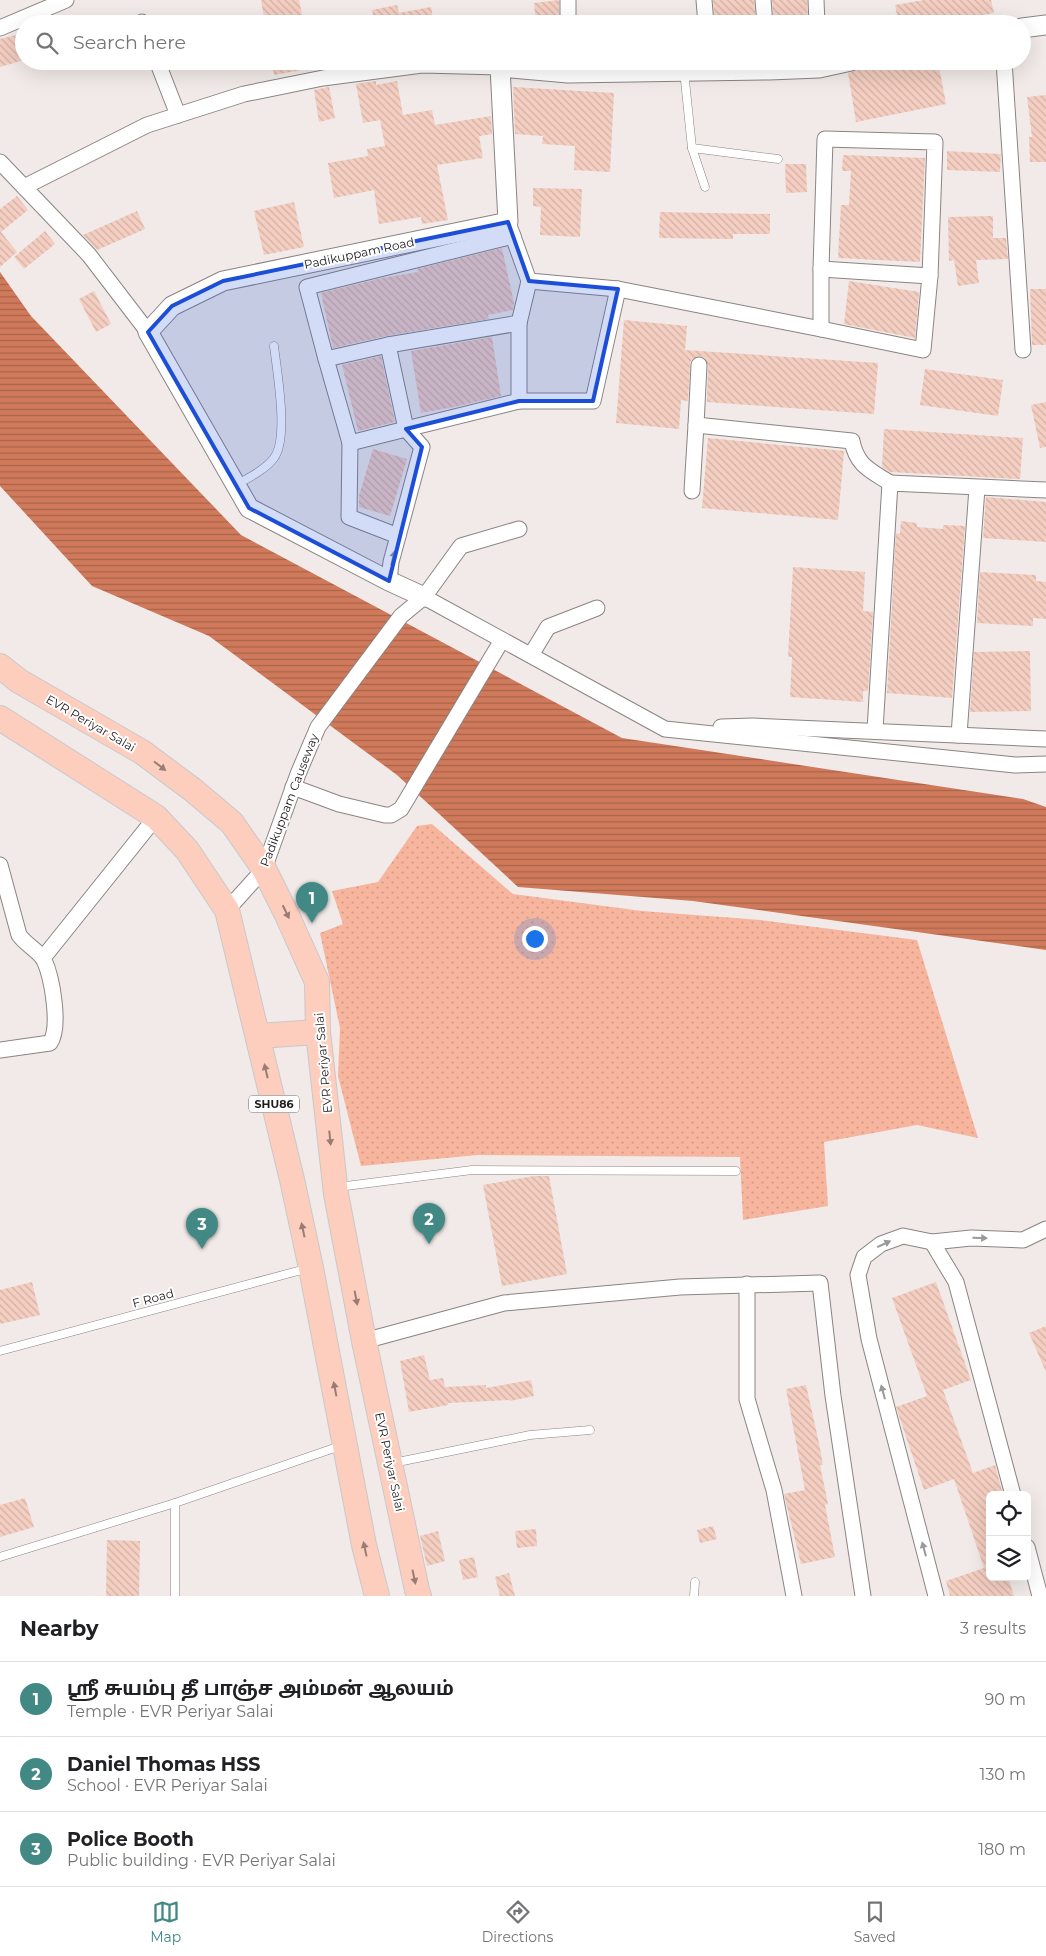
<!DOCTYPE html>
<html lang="en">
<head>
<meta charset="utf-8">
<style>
	body { margin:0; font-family:Montserrat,"Noto Sans Tamil",sans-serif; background:#f6f6f6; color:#202124 }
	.controls { position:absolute; right:15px; bottom:15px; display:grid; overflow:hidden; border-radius:8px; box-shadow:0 5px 20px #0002 }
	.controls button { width:45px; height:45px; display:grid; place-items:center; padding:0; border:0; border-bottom:1px solid #e0e0e0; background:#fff; color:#202124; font:25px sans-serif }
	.you { position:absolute; left:534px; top:938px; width:18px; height:18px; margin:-12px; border:4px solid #fff; border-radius:50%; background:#1a73e8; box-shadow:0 0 0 8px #1a73e833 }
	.badge { display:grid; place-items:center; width:32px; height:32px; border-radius:50%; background:#428985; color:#fff; font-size:16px; font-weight:700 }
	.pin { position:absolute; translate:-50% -41px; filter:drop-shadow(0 1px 2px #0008) }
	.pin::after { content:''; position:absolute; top:26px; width:18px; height:15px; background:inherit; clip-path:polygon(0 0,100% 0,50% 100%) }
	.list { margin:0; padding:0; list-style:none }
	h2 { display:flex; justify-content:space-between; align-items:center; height:65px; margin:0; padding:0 20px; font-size:21px }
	h2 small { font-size:16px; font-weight:400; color:#757577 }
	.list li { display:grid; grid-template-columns:32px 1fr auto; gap:15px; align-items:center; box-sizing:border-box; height:75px; padding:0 20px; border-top:1px solid #e0e0e0 }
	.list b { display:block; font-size:19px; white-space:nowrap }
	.list p { margin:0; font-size:16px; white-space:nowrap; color:#757577 }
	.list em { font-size:16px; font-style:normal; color:#757577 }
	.icon { flex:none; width:28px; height:28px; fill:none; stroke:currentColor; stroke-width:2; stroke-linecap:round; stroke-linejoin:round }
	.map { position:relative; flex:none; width:1046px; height:1596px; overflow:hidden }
	.search { position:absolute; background:#fff; box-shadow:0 5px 20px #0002; left:15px; right:15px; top:15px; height:55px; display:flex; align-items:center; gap:12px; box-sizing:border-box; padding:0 18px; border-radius:28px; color:#757577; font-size:19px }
	.sheet { height:290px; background:#fff }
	nav { display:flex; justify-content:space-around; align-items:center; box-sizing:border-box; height:70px; border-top:1px solid #e0e0e0; background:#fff; font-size:14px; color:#757577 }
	nav a { display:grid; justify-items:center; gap:2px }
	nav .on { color:#428985 }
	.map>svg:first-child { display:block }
	.grass { fill:url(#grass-dots) }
	.water { fill:url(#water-rules) }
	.building { fill:url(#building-back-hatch) }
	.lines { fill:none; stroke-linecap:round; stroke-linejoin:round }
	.service-casing { stroke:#8a8482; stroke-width:9 }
	.minor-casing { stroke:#8a8482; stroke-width:17 }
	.tertiary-casing { stroke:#8a8482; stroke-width:21 }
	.primary-casing { stroke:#c9c8c8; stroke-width:26 }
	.service { stroke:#fff; stroke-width:8 }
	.minor { stroke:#fff; stroke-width:15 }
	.tertiary { stroke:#fff; stroke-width:19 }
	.primary { stroke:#fdcebe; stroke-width:24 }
	.oneway { fill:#9a9898 }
	.oneway2 { fill:#997d75 }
	.marked { fill:#1d4ed8; fill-opacity:0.2; stroke:#1d4ed8; stroke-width:4; stroke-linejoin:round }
	.labels { text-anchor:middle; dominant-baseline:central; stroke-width:4; stroke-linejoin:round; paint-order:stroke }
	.shield { fill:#fff; stroke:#625f5f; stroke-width:1 }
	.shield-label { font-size:11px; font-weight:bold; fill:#1e1b1b }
	.street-label { font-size:12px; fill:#1e1b1b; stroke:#fff }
</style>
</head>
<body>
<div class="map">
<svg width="1046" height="1596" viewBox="0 0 1046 1596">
	<defs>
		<pattern id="grass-dots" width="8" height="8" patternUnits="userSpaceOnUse" patternTransform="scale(1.25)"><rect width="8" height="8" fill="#f7b59e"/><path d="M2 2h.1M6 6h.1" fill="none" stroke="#d39b88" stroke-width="1.8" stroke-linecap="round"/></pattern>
		<pattern id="water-rules" width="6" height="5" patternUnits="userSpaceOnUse" patternTransform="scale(1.25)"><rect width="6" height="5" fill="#d07a5b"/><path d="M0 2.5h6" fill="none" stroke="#a8634a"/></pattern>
		<pattern id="building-back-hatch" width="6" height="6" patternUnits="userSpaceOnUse" patternTransform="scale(1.25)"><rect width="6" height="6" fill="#f4cec1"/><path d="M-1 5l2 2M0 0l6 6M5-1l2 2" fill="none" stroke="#d1b0a5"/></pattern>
	</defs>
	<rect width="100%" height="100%" fill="#f1eae8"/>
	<path class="grass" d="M432 824 513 894 642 911 761 920 917 940 978 1138 917 1125 824 1142 828 1206 743 1220 740 1157 478 1155 361 1166 338 1076 340 1028 320 933 343 924 332 891 378 882 417 826Z"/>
	<path class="water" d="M0 272 31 316 241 535 622 738 1023 799 1046 807V950L693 901 518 887 397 775 209 636 92 586 0 486Z"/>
	<g class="building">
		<path d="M261 0H299L304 24H265Z"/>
		<path d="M559 0V22L536 24 534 3Z"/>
		<path d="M713 0H754L756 24H715Z"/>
		<path d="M772 0H807L808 24H774Z"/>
		<path d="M924 0H991L994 13 936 24H899L895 5Z"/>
		<path d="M397 5 399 13 431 7 434 24H375L372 10Z"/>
		<path d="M24 33V60L0 67V39Z"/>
		<path d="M272 61H312L313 68 274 75Z"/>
		<path d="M890 61H938L946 104 856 122 848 73 858 70 862 65 866 64V66Z"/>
		<path d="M376 81V85L397 81 403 115 432 110 435 125 491 116 492 134 479 136 483 158 437 165 448 220 422 224 421 217 379 224 374 190 334 198 328 163 368 156 367 149 385 146 380 120 363 123 356 84Z"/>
		<path d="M329 87 335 118 319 122 314 90Z"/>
		<path d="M513 87 614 93 610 172 574 170 575 146 542 144 543 136 515 134Z"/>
		<path d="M1046 95V162H1030L1029 137H1032L1027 97Z"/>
		<path d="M947 151 1001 154 1000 172 947 170Z"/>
		<path d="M843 155 925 158 920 262 838 258 841 205H849L851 171H842Z"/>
		<path d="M785 164H806L807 192 786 193Z"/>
		<path d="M533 188 582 189 580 237 540 235 541 207 533 206Z"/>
		<path d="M17 196 28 210 1 232 17 252 0 267V209Z"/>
		<path d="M294 202 304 247 264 255 254 211Z"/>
		<path d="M137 211 145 229 97 250 83 235Z"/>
		<path d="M660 212 770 214V234H733V239L659 238Z"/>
		<path d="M993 216V238H1006L1008 259 976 260 979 283 958 286 954 260 949 261 948 217Z"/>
		<path d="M45 231 55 244 24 269 14 257Z"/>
		<path d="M502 248 514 303 513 310 488 315 489 319 386 336 333 348 321 293 382 278 418 272 417 269Z"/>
		<path d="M849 281 919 292 915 338 844 324Z"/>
		<path d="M1030 289H1046V345H1032Z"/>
		<path d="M94 291 111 324 96 332 79 299Z"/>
		<path d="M624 320 687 326 685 350 878 363 874 414 707 402 708 365 704 357 699 356 691 360 690 364 688 401 681 400 679 429 616 423Z"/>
		<path d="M492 337 501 396 454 407 421 413 411 351Z"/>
		<path d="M381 356 395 422 358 431 342 365Z"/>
		<path d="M925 369 1003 380 998 416 920 405Z"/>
		<path d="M1046 402V447L1040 448 1031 405Z"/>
		<path d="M884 429 1023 438 1020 479 890 472 882 467Z"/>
		<path d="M708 438 844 451 838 520 702 508Z"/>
		<path d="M373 449 407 459 390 516 359 507V496Z"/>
		<path d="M986 497 1046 502V542L983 538Z"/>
		<path d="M901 521 917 523V527L943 529V525L965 526 952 698 887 693 896 533 900 534Z"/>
		<path d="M793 567 865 572 863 611 873 612 868 691H863V702L790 697 792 657H788Z"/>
		<path d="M980 572 1036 575V581L1046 582V619L1033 618V626L977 623Z"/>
		<path d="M1030 651 1031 711 970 712 974 652Z"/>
		<path d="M534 1176H549L567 1274 502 1286 483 1185Z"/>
		<path d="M32 1282 40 1315 0 1324V1290Z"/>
		<path d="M936 1282 971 1380 943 1390 973 1473 995 1465 1003 1495H990V1577H1008L1014 1596H950L946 1581 984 1568 954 1479 924 1490 896 1407 927 1396 892 1298Z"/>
		<path d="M1046 1326V1372L1029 1333Z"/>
		<path d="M424 1355 430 1380 443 1378 445 1387 486 1385V1388L531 1380 534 1396 510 1401V1400L448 1403V1405L409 1412 400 1361Z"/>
		<path d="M806 1385 819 1443 823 1465H820L828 1504 825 1505 835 1557 801 1564 784 1494 805 1490 786 1389Z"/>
		<path d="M25 1498 34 1527 0 1537V1505Z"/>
		<path d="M713 1526 717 1539 700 1543 697 1530Z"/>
		<path d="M536 1529 537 1546 517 1548 515 1531Z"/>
		<path d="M438 1531 445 1561 427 1566 420 1536Z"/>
		<path d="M107 1540 140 1541 139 1596H106Z"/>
		<path d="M474 1557 478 1577 463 1580 459 1560Z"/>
		<path d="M509 1573 515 1596H500L495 1577Z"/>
	</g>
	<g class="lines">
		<g class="service-casing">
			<g id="service">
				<path d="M684 71 692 148 705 187"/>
				<path d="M692 148 778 159"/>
				<path d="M236 485C248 478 265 470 274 458 289 438 277 372 274 346"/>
				<path d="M338 1187 472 1170 736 1171"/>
				<path d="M0 1351 309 1268"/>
				<path d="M393 1463 530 1435 590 1430"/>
				<path d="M0 1557 175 1503 343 1445"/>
				<path d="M175 1596V1503"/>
				<path d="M694 1596 695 1582"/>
			</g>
		</g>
		<g class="minor-casing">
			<g id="minor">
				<path d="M568 0V24"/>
				<path d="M704 0 706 24"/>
				<path d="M763 0 765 24"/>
				<path d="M816 0 817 24"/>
				<path d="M142 22 143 24"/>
				<path d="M0 28 66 0"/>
				<path d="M157 61 178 115"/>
				<path d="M1004 61 1023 350"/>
				<path d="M825 139 935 142 930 276 923 350 821 329V269Z"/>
				<path d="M0 162 89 255 148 332"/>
				<path d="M24 187 147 125 244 94 323 78 422 65 500 67"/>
				<path d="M510 228 529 281 618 289 821 329"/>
				<path d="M513 236 307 287 326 359 388 345 519 323 529 281"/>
				<path d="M821 269 930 276"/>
				<path d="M388 345 406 429 519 401V323"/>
				<path d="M326 359 350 443 406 429 422 447 391 562 389 581"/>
				<path d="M699 365 696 425 852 441C857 466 870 470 890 483"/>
				<path d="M519 401H593L618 289"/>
				<path d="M350 443 349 517 398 536"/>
				<path d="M692 491 696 425"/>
				<path d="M424 597 665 729 1015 765 1046 764"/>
				<path d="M531 655 548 627 597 608"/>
				<path d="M721 727 753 726 1046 739"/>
				<path d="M875 730 890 483 1046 490"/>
				<path d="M959 735 977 488"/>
				<path d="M293 787 339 804 385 815H391L401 809 502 640"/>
				<path d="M0 865 19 935C26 945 39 951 44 960 52 977 61 1027 50 1043L0 1050"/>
				<path d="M227 910 264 869 298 774 318 727 401 616 424 597 461 546 519 529"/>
				<path d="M43 958 156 817"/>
				<path d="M932 1242 956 1282 1013 1495"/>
				<path d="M747 1284V1399L774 1490 794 1596"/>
				<path d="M364 1341 504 1303 680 1287 820 1283 833 1396 863 1596"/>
				<path d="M1027 1547 1040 1596"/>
				<path d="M936 1596 869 1339 858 1275 864 1257 881 1244 903 1236 932 1242 971 1238 1023 1240 1046 1229"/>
			</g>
		</g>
		<g class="tertiary-casing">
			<g id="tertiary">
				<path d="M1022 28 1046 25"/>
				<path d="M424 597 389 581 249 508 148 332 172 306 223 281 508 222 500 67 568 73 769 70 819 68 851 61"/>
			</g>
		</g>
		<g class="primary-casing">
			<g id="primary">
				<path d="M0 666 19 681 142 752 193 790 232 823 264 869 287 915 317 982 318 1032 336 1194 364 1341 417 1590 419 1596"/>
				<path d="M0 718 156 817 187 850 227 910 293 1184 311 1268 364 1545 377 1596"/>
				<path d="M258 1036 318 1032"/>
			</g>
		</g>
		<use href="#service" class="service"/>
		<use href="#minor" class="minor"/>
		<use href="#tertiary" class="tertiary"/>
		<use href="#primary" class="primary"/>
	</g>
	<defs><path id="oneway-solid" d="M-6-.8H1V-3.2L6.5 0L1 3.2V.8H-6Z" transform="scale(1.25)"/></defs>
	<g class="oneway">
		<use href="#oneway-solid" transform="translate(393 558) rotate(-76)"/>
		<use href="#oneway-solid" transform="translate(980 1238) rotate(2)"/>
		<use href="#oneway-solid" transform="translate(884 1244) rotate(-25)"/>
		<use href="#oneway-solid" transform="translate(883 1392) rotate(-105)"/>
		<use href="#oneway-solid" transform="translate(924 1549) rotate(-105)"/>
	</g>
	<g class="oneway2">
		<use href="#oneway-solid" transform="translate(160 766) rotate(37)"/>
		<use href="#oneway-solid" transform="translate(286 912) rotate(64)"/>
		<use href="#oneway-solid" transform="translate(266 1071) rotate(-103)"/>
		<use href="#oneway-solid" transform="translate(330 1138) rotate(84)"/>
		<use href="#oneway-solid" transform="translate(303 1230) rotate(-102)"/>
		<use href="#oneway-solid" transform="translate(356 1298) rotate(79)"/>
		<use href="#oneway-solid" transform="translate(335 1389) rotate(-101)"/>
		<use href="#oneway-solid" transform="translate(365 1549) rotate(-102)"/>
		<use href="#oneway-solid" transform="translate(414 1577) rotate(78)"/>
	</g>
	<path class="marked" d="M508 222 529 281 618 289 593 401H519L406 429 422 447 389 581 249 508 148 332 172 306 223 281Z"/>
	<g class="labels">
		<rect class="shield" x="249" y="1095.5" width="50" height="17" rx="4"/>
		<g class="shield-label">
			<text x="274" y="1104">SHU86</text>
		</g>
		<g class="street-label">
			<text transform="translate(359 253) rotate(-12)">Padikuppam Road</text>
			<text transform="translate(91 723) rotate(30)">EVR Periyar Salai</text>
			<text transform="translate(289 800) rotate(-69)">Padikuppam Causeway</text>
			<text transform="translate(323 1063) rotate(-95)">EVR Periyar Salai</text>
			<text transform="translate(153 1298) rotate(-15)">F Road</text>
			<text transform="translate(390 1462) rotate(78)">EVR Periyar Salai</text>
		</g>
	</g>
</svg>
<div class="controls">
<button><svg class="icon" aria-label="locate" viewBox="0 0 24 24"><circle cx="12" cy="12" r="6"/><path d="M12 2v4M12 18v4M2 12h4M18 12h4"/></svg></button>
<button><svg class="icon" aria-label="layers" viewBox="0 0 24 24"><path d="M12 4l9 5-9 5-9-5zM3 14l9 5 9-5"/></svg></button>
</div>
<div class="you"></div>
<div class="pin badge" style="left:312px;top:923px">1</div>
<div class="pin badge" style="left:429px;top:1244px">2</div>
<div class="pin badge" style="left:202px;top:1249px">3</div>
<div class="search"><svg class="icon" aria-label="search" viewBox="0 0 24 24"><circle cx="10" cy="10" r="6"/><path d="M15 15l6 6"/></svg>Search here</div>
</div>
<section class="sheet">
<h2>Nearby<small>3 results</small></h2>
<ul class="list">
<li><span class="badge">1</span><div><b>ஶ்ரீ சுயம்பு தீ பாஞ்ச அம்மன் ஆலயம்</b><p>Temple · EVR Periyar Salai</p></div><em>90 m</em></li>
<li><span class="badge">2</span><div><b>Daniel Thomas HSS</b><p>School · EVR Periyar Salai</p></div><em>130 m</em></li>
<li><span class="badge">3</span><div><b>Police Booth</b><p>Public building · EVR Periyar Salai</p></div><em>180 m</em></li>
</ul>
</section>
<nav>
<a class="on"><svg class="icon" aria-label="map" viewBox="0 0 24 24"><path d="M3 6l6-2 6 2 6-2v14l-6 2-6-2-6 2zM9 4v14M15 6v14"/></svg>Map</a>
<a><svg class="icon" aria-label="directions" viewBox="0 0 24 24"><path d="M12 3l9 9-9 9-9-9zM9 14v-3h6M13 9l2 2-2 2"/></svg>Directions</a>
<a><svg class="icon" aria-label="saved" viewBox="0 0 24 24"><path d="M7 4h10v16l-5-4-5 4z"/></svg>Saved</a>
</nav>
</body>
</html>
